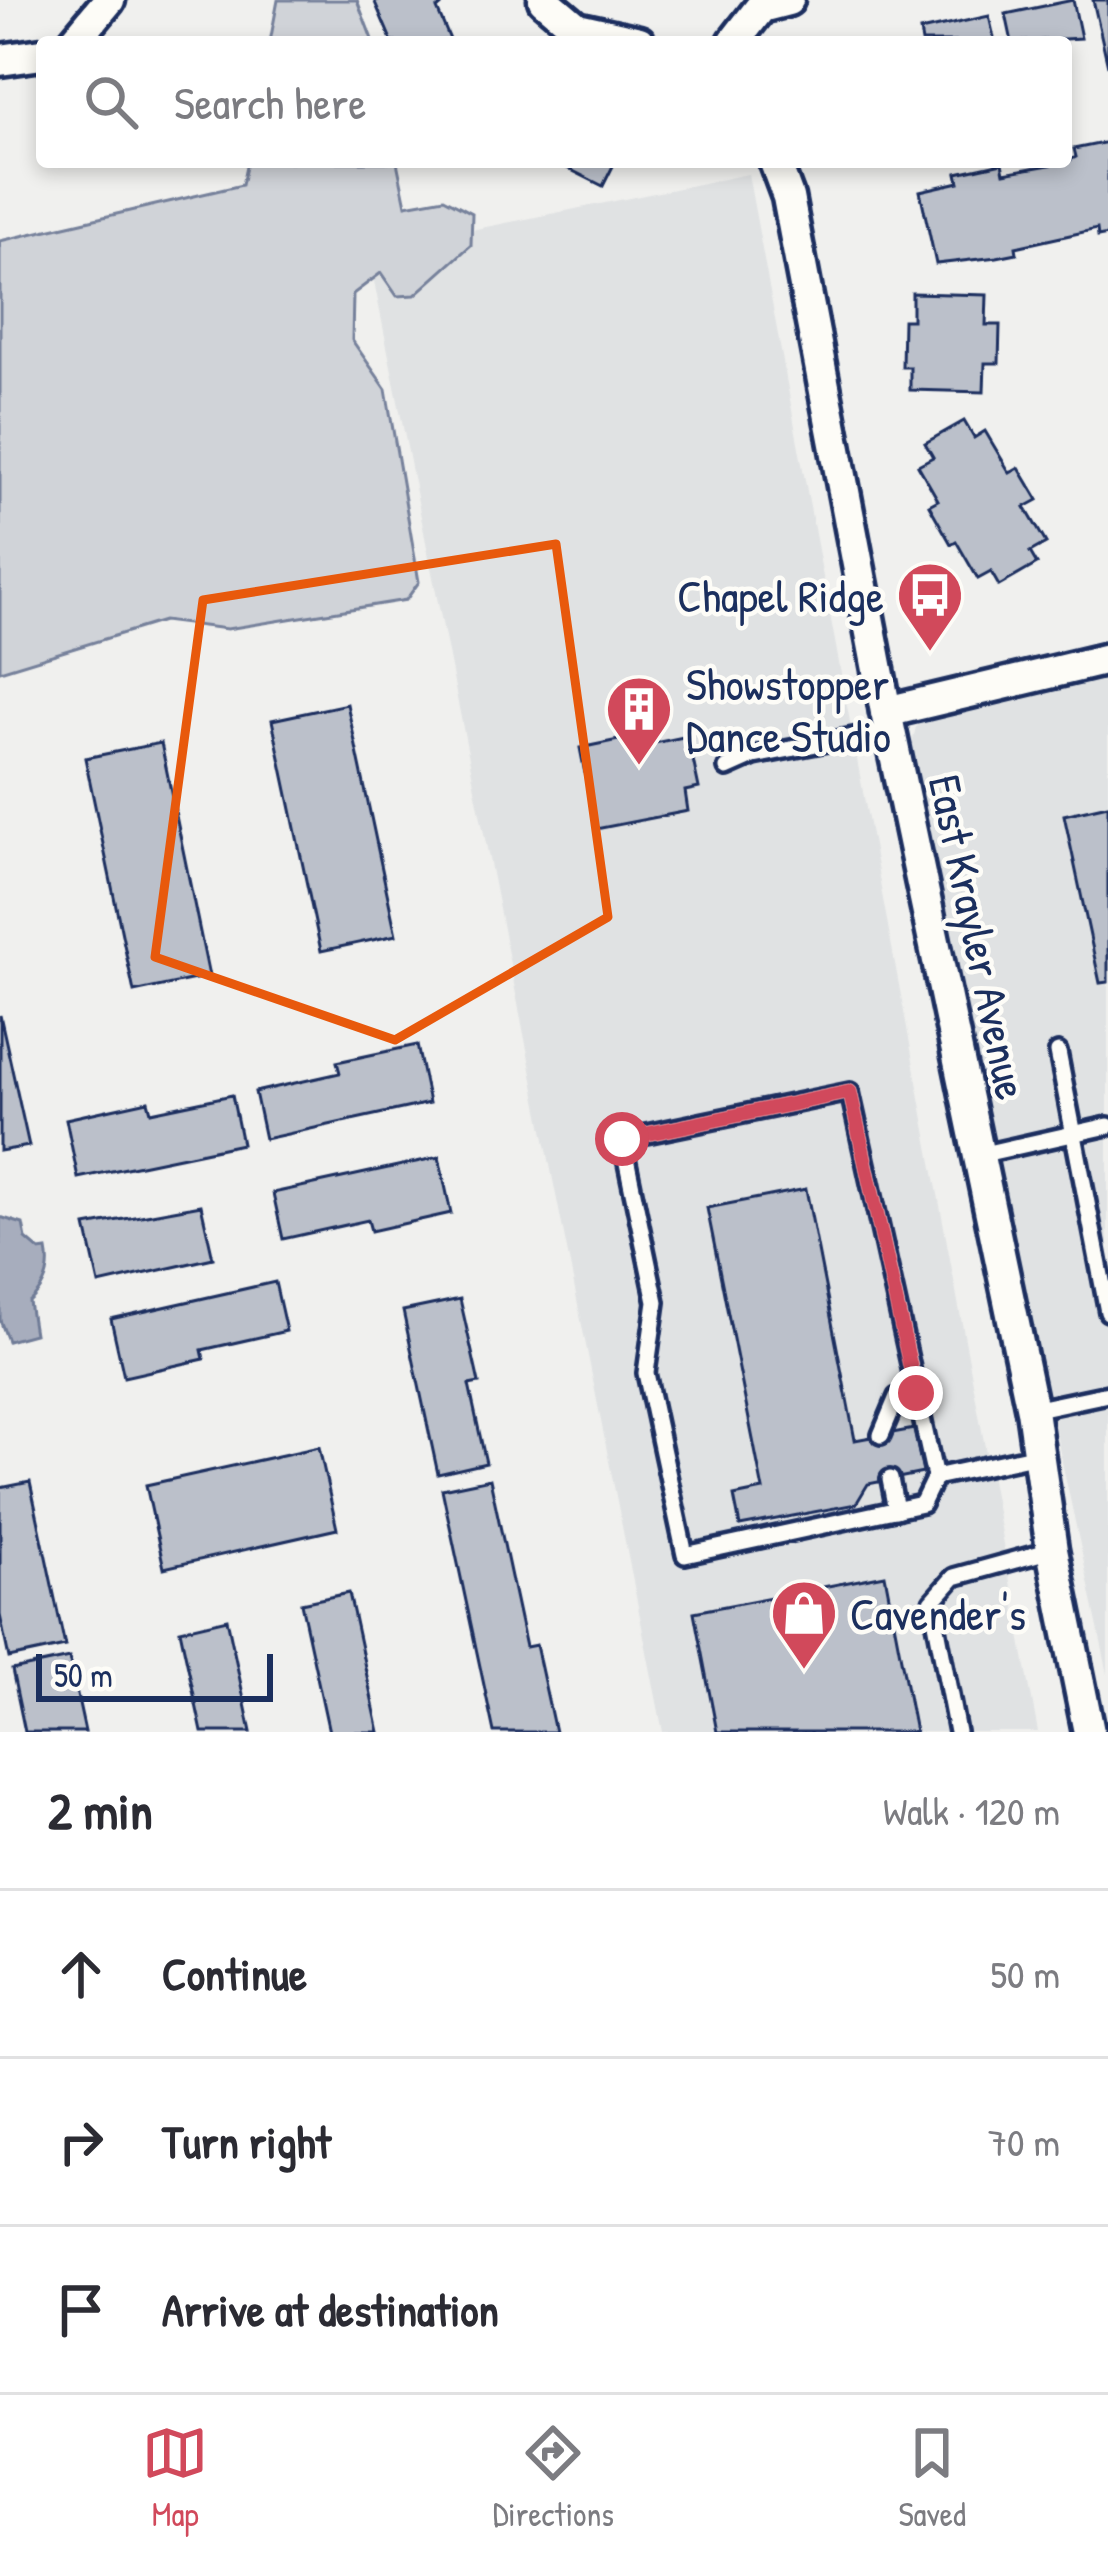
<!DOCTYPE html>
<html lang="en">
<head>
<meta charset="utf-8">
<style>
	body { margin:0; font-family:"Patrick Hand",sans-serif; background:#f2f2f3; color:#2b2b33 }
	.scale { position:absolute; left:36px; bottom:30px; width:237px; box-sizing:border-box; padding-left:12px; border:6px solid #1b2f5e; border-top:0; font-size:33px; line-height:42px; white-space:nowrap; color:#1b2f5e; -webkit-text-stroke:9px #fdfcf7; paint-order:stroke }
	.stop { position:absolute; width:36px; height:36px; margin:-27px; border:9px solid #d1495b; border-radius:50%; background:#fff }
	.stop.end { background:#d1495b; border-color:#fff; box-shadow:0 3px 12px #0008 }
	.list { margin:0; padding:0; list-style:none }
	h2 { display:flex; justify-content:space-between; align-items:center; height:156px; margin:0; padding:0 48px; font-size:51px }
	h2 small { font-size:39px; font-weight:400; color:#7c7c81 }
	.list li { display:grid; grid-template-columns:78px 1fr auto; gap:36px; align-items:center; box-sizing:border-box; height:168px; padding:0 48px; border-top:3px solid #e1e1e2 }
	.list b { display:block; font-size:45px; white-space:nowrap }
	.list em { font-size:39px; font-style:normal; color:#7c7c81 }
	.icon { flex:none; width:66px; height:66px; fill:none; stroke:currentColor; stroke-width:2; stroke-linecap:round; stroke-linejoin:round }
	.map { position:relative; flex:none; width:1108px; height:1732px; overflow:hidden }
	.search { position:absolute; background:#fff; box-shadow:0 6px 18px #0003; left:36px; right:36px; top:36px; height:132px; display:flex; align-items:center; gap:30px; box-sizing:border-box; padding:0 42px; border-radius:12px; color:#7c7c81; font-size:45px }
	.sheet { height:660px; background:#fff }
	nav { display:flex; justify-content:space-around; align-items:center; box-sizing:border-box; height:168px; border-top:3px solid #e1e1e2; background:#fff; font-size:33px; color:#7c7c81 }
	nav a { display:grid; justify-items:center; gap:6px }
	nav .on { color:#d1495b }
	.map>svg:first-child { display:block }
	.built { fill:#e0e2e3 }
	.green { fill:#d0d3d8; stroke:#76819b; stroke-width:3 }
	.water { fill:#a7adbd; stroke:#6f7b97; stroke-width:3 }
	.building { fill:#bbc0ca; stroke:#1b2f5e; stroke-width:3 }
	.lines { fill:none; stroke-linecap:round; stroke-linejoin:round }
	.service-casing { stroke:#1b2f5e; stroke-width:24 }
	.minor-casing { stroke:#1b2f5e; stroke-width:39 }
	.service { stroke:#fdfcf7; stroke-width:15 }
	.minor { stroke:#fdfcf7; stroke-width:30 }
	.route { stroke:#d1495b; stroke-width:15 }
	.marked { fill:none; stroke:#e8590c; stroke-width:9; stroke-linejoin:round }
	.labels { text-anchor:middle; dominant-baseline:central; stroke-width:9; stroke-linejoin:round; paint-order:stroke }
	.poi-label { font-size:45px; fill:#1b2f5e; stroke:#fdfcf7; text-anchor:start }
	.street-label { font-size:45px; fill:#1b2f5e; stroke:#fdfcf7 }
</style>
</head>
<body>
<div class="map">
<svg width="1108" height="1732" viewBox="0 0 1108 1732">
	<rect width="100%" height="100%" fill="#f0f0ee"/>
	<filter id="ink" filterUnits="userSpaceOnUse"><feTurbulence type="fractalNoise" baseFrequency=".00833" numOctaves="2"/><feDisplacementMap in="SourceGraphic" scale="24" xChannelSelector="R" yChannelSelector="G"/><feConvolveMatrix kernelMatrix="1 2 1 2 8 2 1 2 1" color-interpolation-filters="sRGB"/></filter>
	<g filter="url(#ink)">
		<g class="built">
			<path d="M748 174 1038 1732H663L368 251Z"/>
			<path d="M1108 672V1674L909 756 916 727 942 708Z"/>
		</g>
		<g class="green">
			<path d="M278 0H357L373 42H270Z"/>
			<path d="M247 162H397L406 205 444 198 472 213 471 245 415 295 397 296 381 273 353 294 352 340 386 389 419 582 406 600 227 629 163 621 0 671V241L242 185Z"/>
		</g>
		<path class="water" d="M0 1217 23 1224 26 1239 40 1251 47 1250C51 1269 46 1287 29 1302L34 1334 8 1341 0 1320Z"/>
		<g class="building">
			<path d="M374 0H448L437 9 451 42H392Z"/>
			<path d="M1073 0 1081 38 1012 42 1006 14Z"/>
			<path d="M1093 0H1108V66Z"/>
			<path d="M989 16 995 42H922L920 31Z"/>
			<path d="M1108 142V235L1098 237 1097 229 1016 247 1017 253 997 257 936 264 920 191 959 182 957 173 1002 163 1004 173 1066 162 1076 157 1074 149Z"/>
			<path d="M555 162H615L603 186Z"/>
			<path d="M912 293 987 295 986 325H1000L999 363H985L984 392 910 390V367H902L903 320H912Z"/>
			<path d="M964 421 974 438 985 431 1010 473 1019 468 1038 500 1025 507 1046 543 1030 552 1037 564 999 586 991 572 978 579 956 541 951 544 929 505 938 500 918 465 933 457 925 443Z"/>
			<path d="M347 704 396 935 321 951 272 720Z"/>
			<path d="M647 734 650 744 688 736 699 788 685 791 688 811 596 829 580 748Z"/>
			<path d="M161 743 209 976 134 992 85 758Z"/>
			<path d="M1108 805V982L1100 983 1064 815Z"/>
			<path d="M0 1015 29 1146 0 1151Z"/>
			<path d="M417 1045 429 1103 265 1139 255 1092 340 1073 337 1062Z"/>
			<path d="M232 1095 242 1144 78 1178 66 1119 148 1101 151 1112Z"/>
			<path d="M439 1157 451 1213 371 1231 368 1220 283 1239 273 1193Z"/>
			<path d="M806 1189 855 1440 914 1429 923 1473 868 1484 856 1504 740 1526 734 1496 763 1490 707 1208Z"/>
			<path d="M201 1205 213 1258 99 1284 86 1226Z"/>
			<path d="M275 1282 286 1331 202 1350 204 1359 124 1377 111 1319Z"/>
			<path d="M460 1299 479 1383 469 1385 486 1463 438 1474 403 1311Z"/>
			<path d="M319 1447 337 1529 164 1568 146 1485Z"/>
			<path d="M490 1479 526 1647 536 1645 555 1732H494L442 1489Z"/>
			<path d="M30 1482 65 1646 9 1658 0 1615V1488Z"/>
			<path d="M885 1575 915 1732H717L694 1612Z"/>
			<path d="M349 1593 379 1732H329L301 1603Z"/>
			<path d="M227 1619 251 1732H202L180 1630Z"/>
			<path d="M69 1658 85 1732H25L12 1670Z"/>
		</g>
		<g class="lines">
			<g class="service-casing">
				<g id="service">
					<path d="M727 768 754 756 890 730"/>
					<path d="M1058 1052 1108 1312"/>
					<path d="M979 1155 1108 1126"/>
					<path d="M1032 1410 1108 1394"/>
					<path d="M881 1435 897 1397 916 1393"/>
					<path d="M935 1477 922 1504 685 1555 646 1373 656 1302 622 1139 850 1092 935 1477 1038 1455"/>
					<path d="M890 1479 896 1510"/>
					<path d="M957 1732 932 1602 954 1577 1052 1550"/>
				</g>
			</g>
			<g class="minor-casing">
				<g id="minor">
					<path d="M544 0 577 28 639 42"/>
					<path d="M74 42 109 0"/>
					<path d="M734 42 761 7 788 0"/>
					<path d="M0 60 42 54"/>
					<path d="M775 162 788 197 886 712 1032 1410 1052 1550 1089 1732"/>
					<path d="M886 712 1108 659"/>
				</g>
			</g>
			<use href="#service" class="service"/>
			<use href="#minor" class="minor"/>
		</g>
	</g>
	<g class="lines" filter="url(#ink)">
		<path class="route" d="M622 1139 850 1092 916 1393"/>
	</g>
	<path class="marked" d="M556 544 608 917 395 1040 155 957 203 600Z"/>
	<defs>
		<g id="bus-pin" transform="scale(3.45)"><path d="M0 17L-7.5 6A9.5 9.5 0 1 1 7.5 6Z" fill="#d1495b" stroke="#fdfcf7"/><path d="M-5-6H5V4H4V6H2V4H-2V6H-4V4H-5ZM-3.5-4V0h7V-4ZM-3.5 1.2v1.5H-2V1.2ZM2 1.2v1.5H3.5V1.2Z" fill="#fff"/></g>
		<g id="building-pin" transform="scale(3.45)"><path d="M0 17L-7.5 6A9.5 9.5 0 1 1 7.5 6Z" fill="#d1495b" stroke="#fdfcf7"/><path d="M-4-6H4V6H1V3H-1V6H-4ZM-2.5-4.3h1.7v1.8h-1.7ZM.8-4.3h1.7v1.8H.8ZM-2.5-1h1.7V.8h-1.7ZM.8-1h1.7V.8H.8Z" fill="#fff"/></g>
		<g id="shop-pin" transform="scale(3.45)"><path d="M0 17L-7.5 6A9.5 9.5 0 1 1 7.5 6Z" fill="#d1495b" stroke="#fdfcf7"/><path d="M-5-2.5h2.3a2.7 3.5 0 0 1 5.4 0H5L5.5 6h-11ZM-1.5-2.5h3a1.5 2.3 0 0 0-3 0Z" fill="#fff"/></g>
	</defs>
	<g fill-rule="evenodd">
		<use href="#bus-pin" x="930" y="595"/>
		<use href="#building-pin" x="639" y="709"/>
		<use href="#shop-pin" x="804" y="1613"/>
	</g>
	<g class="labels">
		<g class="poi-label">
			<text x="884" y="595" text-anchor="end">Chapel Ridge</text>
			<text x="686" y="683">Showstopper<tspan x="686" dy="52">Dance Studio</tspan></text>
			<text x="850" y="1613">Cavender's</text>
		</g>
		<g class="street-label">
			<text transform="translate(979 937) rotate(78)">East Krayler Avenue</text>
		</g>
	</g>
</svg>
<div class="scale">50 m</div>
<div class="stop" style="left:622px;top:1139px"></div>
<div class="stop end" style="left:916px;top:1393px"></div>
<div class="search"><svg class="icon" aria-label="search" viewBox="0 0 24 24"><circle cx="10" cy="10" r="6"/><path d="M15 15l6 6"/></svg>Search here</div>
</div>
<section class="sheet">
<h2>2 min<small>Walk · 120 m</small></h2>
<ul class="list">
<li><svg class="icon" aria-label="ahead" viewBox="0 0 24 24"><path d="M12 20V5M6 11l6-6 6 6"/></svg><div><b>Continue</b></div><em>50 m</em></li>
<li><svg class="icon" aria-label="right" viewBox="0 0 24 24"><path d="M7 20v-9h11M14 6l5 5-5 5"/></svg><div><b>Turn right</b></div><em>70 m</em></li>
<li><svg class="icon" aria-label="arrive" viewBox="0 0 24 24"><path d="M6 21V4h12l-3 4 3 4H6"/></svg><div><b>Arrive at destination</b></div></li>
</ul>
</section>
<nav>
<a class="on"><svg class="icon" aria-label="map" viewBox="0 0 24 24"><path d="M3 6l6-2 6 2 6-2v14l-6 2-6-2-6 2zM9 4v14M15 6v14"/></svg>Map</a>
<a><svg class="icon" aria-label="directions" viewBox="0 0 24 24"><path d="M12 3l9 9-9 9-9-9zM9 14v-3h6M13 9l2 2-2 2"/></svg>Directions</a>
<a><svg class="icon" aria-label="saved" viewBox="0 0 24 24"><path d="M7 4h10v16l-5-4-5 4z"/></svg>Saved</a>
</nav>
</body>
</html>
